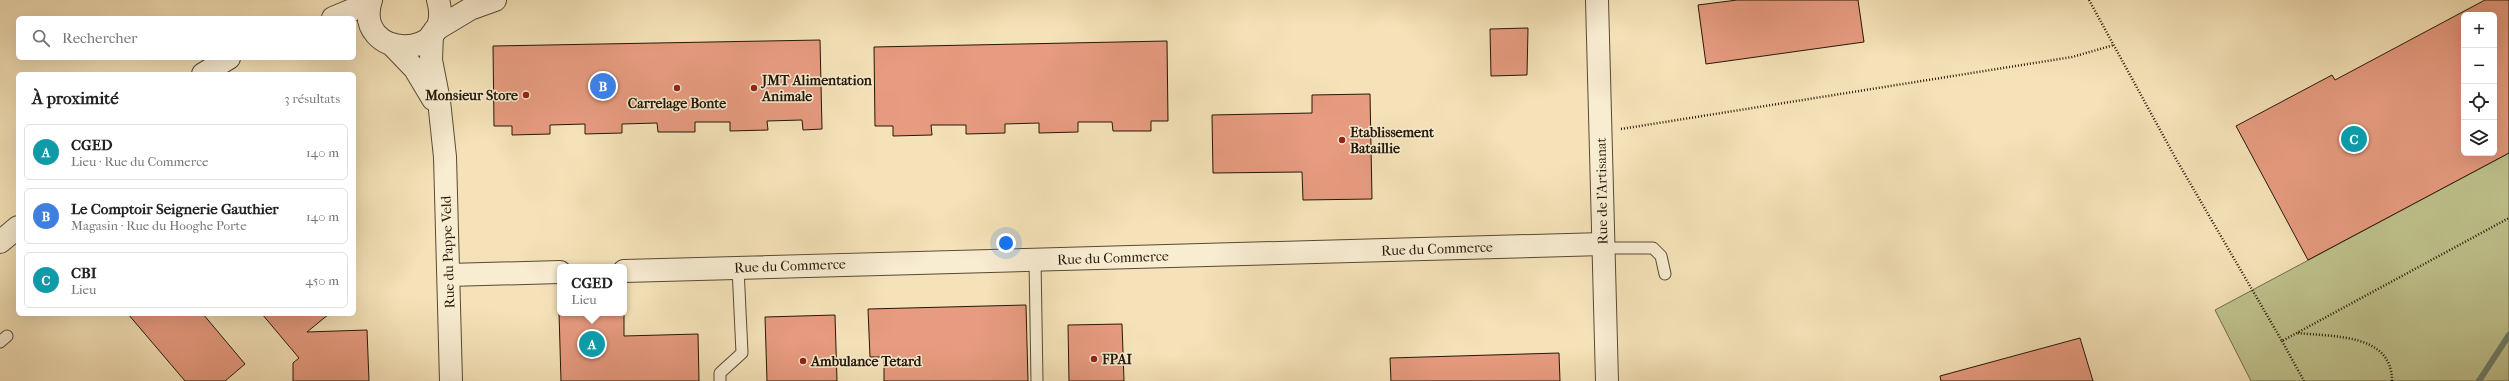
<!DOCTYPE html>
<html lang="fr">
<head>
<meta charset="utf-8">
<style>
	body { margin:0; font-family:"IM FELL French Canon",serif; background:#f2f2f2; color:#222 }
	.controls { position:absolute; right:12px; top:12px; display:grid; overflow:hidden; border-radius:6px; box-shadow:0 4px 16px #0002 }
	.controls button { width:36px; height:36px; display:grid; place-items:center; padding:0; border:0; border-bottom:1px solid #e0e0e0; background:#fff; color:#222; font:20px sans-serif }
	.you { position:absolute; left:1006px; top:243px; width:14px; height:14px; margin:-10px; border:3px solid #fff; border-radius:50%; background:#1a73e8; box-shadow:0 0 0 6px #1a73e833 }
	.badge { display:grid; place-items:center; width:26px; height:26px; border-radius:50%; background:#8f2418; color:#fff; font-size:13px; font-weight:700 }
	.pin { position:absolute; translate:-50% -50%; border:2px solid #fff; box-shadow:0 1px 4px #0006 }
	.popup { position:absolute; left:557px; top:264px; width:70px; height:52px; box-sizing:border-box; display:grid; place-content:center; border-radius:6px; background:#fff; filter:drop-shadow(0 1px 3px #0005); font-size:13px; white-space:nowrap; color:#767676 }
	.popup b { font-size:15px; color:#222 }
	.popup::after { content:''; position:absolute; left:50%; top:100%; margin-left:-8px; border:8px solid transparent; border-top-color:#fff }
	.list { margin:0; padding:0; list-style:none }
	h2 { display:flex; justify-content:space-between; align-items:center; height:52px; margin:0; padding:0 16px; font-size:17px }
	h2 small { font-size:13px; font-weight:400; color:#767676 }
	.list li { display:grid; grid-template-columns:26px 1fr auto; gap:12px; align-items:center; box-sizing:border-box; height:56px; margin:0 8px 8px; padding:0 8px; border:1px solid #e0e0e0; border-radius:6px }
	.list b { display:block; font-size:15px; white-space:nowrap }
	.list p { margin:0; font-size:13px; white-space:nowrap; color:#767676 }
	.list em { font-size:13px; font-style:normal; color:#767676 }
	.icon { flex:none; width:22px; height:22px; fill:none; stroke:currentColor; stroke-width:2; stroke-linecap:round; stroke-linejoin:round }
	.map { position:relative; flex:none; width:2509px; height:381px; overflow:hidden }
	.search { position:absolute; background:#fff; box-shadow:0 4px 16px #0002; left:16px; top:16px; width:340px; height:44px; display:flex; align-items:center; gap:10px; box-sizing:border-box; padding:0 14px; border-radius:6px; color:#767676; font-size:15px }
	.panel { position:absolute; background:#fff; box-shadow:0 4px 16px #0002; left:16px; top:72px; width:340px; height:244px; border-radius:6px }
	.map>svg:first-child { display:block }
	.green { fill:#bfc28d; stroke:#726d4a }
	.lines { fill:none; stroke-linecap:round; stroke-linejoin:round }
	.stream { stroke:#6c7c6a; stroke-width:6 }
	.building { fill:#e79b80; stroke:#241808; fill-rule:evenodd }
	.service-casing { stroke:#584a34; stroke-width:13 }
	.minor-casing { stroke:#584a34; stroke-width:24 }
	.tertiary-casing { stroke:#584a34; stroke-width:24 }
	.path { stroke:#241808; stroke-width:2.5; stroke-dasharray:1 2; stroke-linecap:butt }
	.service { stroke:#f8ecd1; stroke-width:11 }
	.minor { stroke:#f8ecd1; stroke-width:22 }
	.tertiary { stroke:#f8ecd1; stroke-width:22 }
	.poi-dot { fill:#8f2418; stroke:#f8ecd1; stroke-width:1.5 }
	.labels { text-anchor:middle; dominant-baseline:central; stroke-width:3; stroke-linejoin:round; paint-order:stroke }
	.poi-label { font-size:14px; font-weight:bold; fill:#241808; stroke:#f8ecd1; text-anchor:start }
	.street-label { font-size:14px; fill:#241808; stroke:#f8ecd1 }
</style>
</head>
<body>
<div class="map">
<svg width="2509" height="381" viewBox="0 0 2509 381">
	<rect width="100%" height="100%" fill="#f5e2b8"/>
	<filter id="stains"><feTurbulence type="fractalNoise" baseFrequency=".005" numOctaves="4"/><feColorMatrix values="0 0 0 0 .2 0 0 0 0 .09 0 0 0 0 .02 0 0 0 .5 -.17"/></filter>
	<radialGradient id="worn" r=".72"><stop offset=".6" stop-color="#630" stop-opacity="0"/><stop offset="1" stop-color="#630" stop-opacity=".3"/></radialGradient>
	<path class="green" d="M2509 153V381H2251L2215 310Z"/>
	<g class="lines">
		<path class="stream" d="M2479 381 2509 335"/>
	</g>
	<g class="building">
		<path d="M1737 0H1858L1864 42 1706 64 1698 5Z"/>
		<path d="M2485 0H2509V153L2308 260 2236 126 2332 75 2335 80ZM2464 15H2494V153H2464Z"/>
		<path d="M1528 28 1527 75 1491 76 1490 29Z"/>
		<path d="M820 40 822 129 803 130 802 120 767 121 768 130 730 131V122H695V132H658L657 123 622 124V133L585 134V124L550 125V134L512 135V126H494L493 46Z"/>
		<path d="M1167 41 1168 121H1151V131H1113L1112 122H1078V132L1039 133V123L1005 124V133L966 134V125H931L932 135 893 136V126H875L874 47Z"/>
		<path d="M1370 94 1372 199 1303 200 1302 172 1213 173 1212 115 1312 113V95Z"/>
		<path d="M1026 305 1028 381H884V357H870L868 309Z"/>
		<path d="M559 313H624V336L698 334 699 381H561Z"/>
		<path d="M128 314H203L245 364 225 381H185Z"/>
		<path d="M262 314H329L307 332 367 330 369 381H293V363L299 358Z"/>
		<path d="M835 315 837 381H767L765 317Z"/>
		<path d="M1122 324 1124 381H1069L1068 325Z"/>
		<path d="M2080 338 2093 381H1941L1940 376Z"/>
		<path d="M1559 353 1560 381H1391L1390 358Z"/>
	</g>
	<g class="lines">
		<g class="service-casing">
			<g id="service">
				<path d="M1603 248H1653L1661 256 1665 274"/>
				<path d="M1035 260 1037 381"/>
				<path d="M0 342 7 336"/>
				<path d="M720 381V373L742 353 738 268"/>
			</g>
		</g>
		<g class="minor-casing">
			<g id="minor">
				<path d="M1597 0 1607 381"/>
				<path d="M432 34 431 60 439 101 445 157 451 381"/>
				<path d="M392 45 415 69 433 99"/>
				<path d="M624 271 1603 244"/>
				<path d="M449 275 560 272"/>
			</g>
		</g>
		<g class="tertiary-casing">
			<g id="tertiary">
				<path d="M371 0C352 60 456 63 438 0"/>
				<path d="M333 18 352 10 368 0"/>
				<path d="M435 30 470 9 495 0"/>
				<path d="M203 74 229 58"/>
				<path d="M0 242 18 227"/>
			</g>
		</g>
		<g class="path">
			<path d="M2089 0 2176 159 2282 341 2509 218"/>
			<path d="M1621 129 2072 57 2114 45"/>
			<path d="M2298 333C2333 337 2392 333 2392 381"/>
			<path d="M2282 341 2304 381"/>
		</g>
		<use href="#service" class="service"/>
		<use href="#minor" class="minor"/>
		<use href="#tertiary" class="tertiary"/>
	</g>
	<g class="poi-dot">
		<circle cx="677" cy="88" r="4"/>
		<circle cx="754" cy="88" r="4"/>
		<circle cx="526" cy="95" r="4"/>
		<circle cx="1342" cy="140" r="4"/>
		<circle cx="1094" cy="359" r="4"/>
		<circle cx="803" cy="361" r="4"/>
	</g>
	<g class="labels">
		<g class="poi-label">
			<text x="762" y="80">JMT Alimentation<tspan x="762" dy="16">Animale</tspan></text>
			<text x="518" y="95" text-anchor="end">Monsieur Store</text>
			<text x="677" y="103" text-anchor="middle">Carrelage Bonte</text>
			<text x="1350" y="132">Etablissement<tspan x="1350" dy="16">Bataillie</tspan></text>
			<text x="1102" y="359">FPAI</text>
			<text x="811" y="361">Ambulance Tetard</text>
		</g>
		<g class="street-label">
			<text transform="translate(1602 191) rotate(-91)">Rue de l'Artisanat</text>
			<text transform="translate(1437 249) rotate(-2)">Rue du Commerce</text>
			<text transform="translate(448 252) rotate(-92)">Rue du Pappe Veld</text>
			<text transform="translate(1113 258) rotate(-2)">Rue du Commerce</text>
			<text transform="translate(790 266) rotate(-2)">Rue du Commerce</text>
		</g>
	</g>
	<rect width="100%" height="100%" filter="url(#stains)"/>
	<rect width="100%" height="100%" fill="url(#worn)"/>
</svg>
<div class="controls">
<button>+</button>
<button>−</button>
<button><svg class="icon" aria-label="locate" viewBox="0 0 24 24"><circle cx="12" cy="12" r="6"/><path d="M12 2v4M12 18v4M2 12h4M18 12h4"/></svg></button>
<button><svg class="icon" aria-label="layers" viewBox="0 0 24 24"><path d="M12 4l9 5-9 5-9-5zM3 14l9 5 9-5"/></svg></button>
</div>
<div class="you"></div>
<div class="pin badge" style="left:592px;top:344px;background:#0f9aa8">A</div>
<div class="popup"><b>CGED</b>Lieu</div>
<div class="pin badge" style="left:603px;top:86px;background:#3f7fe0">B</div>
<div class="pin badge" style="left:2354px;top:139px;background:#0f9aa8">C</div>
<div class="search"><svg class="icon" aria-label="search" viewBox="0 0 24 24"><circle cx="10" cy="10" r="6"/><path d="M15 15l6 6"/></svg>Rechercher</div>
<section class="panel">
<h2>À proximité<small>3 résultats</small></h2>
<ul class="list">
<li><span class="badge" style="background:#0f9aa8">A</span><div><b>CGED</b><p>Lieu · Rue du Commerce</p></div><em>140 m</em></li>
<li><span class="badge" style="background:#3f7fe0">B</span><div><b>Le Comptoir Seignerie Gauthier</b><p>Magasin · Rue du Hooghe Porte</p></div><em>140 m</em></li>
<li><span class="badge" style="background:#0f9aa8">C</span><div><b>CBI</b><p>Lieu</p></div><em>450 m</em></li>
</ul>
</section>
</div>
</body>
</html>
